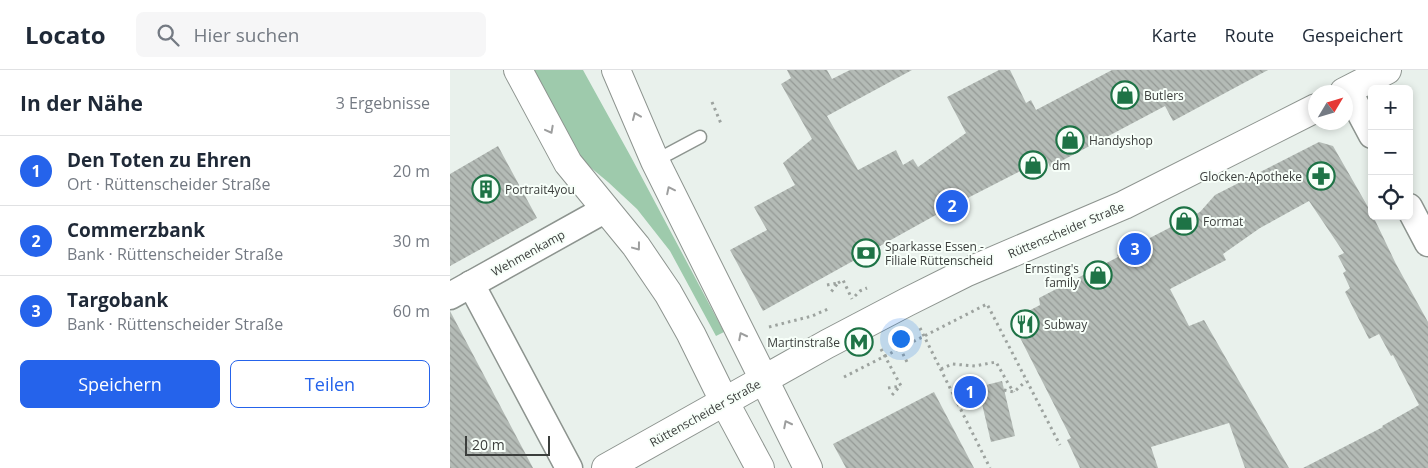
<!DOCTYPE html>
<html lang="de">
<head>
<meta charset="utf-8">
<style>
	body { margin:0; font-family:"Open Sans",sans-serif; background:#f6f6f7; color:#1f2937 }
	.controls { position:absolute; right:15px; top:15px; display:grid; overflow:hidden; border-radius:8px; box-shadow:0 2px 8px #0003 }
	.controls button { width:45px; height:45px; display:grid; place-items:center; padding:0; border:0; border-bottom:1px solid #e0e1e3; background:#fff; color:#1f2937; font:25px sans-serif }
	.compass { position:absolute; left:858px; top:15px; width:45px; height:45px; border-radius:50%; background:#fff; box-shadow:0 2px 8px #0003; rotate:52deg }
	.scale { position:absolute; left:15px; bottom:12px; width:85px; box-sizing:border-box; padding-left:5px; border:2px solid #3b3e3c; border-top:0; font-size:14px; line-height:18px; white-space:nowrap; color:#3b3e3c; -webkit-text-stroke:4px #f7fff9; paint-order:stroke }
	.you { position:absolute; left:450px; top:268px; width:18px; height:18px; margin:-12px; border:4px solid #fff; border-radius:50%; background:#1a73e8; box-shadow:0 0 0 8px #1a73e833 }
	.badge { display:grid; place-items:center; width:32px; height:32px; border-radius:50%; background:#2563eb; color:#fff; font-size:16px; font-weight:700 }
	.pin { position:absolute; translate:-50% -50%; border:2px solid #fff; box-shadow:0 1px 5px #0006 }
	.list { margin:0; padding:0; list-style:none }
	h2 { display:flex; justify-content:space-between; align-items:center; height:65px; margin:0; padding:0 20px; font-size:21px }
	h2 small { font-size:16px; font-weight:400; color:#747a83 }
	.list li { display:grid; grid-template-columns:32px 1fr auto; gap:15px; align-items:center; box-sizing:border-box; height:70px; padding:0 20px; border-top:1px solid #e0e1e3 }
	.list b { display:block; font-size:19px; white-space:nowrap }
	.list p { margin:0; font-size:16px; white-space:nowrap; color:#747a83 }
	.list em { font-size:16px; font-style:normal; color:#747a83 }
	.actions { display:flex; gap:10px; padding:15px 20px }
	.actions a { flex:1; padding:11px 0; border:1px solid #2563eb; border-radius:8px; text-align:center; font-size:18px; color:#2563eb }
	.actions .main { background:#2563eb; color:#fff }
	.icon { flex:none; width:28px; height:28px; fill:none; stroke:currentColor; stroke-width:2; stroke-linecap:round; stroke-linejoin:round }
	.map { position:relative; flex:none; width:978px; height:398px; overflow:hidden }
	header { display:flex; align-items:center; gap:30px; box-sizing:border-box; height:70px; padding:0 25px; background:#fff; border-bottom:1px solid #e0e1e3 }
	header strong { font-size:24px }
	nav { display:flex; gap:28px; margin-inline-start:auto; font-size:18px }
	.search { width:350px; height:45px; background:#f6f6f7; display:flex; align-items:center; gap:12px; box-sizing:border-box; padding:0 18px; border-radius:8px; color:#747a83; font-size:19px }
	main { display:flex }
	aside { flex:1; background:#fff }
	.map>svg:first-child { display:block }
	.grass { fill:#9ecaac }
	.building { fill:url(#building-back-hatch) }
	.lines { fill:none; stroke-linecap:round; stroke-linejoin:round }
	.service-casing { stroke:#8d948f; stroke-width:15 }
	.minor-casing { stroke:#8d948f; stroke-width:29 }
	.tertiary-casing { stroke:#8d948f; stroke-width:30 }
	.secondary-casing { stroke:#8d948f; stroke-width:30 }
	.path { stroke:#9da39f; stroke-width:3; stroke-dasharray:2.5 4; stroke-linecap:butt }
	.service { stroke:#fff; stroke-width:12 }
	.minor { stroke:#fff; stroke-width:26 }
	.tertiary { stroke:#fff; stroke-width:28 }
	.secondary { stroke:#fff; stroke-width:28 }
	.oneway { stroke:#9d9e9e }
	.labels { text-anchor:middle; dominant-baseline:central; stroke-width:4; stroke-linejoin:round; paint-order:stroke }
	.poi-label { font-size:12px; fill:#3b3e3c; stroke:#f7fff9; text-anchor:start }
	.street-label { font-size:12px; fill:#3b3e3c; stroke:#f7fff9 }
</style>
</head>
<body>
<header>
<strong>Locato</strong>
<div class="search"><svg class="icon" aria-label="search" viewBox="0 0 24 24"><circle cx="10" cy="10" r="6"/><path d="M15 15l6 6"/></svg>Hier suchen</div>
<nav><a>Karte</a><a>Route</a><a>Gespeichert</a></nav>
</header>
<main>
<aside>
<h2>In der Nähe<small>3 Ergebnisse</small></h2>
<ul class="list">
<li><span class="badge">1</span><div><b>Den Toten zu Ehren</b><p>Ort · Rüttenscheider Straße</p></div><em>20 m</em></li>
<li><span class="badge">2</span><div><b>Commerzbank</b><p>Bank · Rüttenscheider Straße</p></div><em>30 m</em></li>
<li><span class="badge">3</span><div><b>Targobank</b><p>Bank · Rüttenscheider Straße</p></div><em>60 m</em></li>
</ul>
<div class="actions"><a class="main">Speichern</a><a>Teilen</a></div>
</aside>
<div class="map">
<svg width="978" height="398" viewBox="0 0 978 398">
	<defs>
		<pattern id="building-back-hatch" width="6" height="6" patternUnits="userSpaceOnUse" patternTransform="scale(1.25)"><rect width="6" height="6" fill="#b4bbb6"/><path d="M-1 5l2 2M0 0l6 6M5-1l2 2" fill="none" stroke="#949995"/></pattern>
	</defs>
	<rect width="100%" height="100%" fill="#e9f1ec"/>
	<path class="grass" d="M83 0H133L181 87 274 262 266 266 220 181 187 139 158 112 128 87Z"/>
	<g class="building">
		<path d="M337 0H377L382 9 400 0H462L377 46 408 100 446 80 453 95 463 89 468 97 516 63 497 27 549 0H560L576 33 581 30 586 40 662 0H818L723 51 715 36 600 97 596 88 502 136 313 241 280 180 317 160 304 137 345 115 333 93 362 69 331 14 341 8Z"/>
		<path d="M869 72 883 76 922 144V146H923L946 194 978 252V398H853L933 357 932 356 969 335 943 285 941 286 929 264 919 269 895 222 900 218 893 203 896 201 888 186 894 183 859 131 810 158 773 184 776 190 720 219 739 256 754 250 839 398H795L779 353 701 377 708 398H630L617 370 621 368 561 250 590 235 589 228 668 187 667 185 750 142 765 125Z"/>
		<path d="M48 76 87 148 0 196V104Z"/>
		<path d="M0 241 83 398H0Z"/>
		<path d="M552 311 565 366 541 372 528 317Z"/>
		<path d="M484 322 524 398H396L383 374Z"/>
	</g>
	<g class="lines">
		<g class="service-casing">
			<path id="service" d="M205 91 250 67"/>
		</g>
		<g class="minor-casing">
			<g id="minor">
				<path d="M898 20 922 65"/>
				<path d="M959 137 978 173"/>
				<path d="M21 214 119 398"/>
				<path d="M0 226 156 139"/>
			</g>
		</g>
		<g class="tertiary-casing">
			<g id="tertiary">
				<path d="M894 22 937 0"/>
				<path d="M156 398 377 274 457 232 515 203 674 135 866 38"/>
			</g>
		</g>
		<g class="secondary-casing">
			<g id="secondary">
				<path d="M68 0 118 93 186 176 218 223 241 264 274 331 310 398"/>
				<path d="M166 0 205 91 358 398"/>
			</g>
		</g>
		<g class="path">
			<path d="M262 32 272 56"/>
			<path d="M388 213 393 210 402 229"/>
			<path d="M377 215 388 213 381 222"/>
			<path d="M405 226 410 221 417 218"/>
			<path d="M319 257 362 246 378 239"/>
			<path d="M470 258 540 398"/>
			<path d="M450 278 458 294"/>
			<path d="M431 279 451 316"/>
			<path d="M491 299 502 294 525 296 546 292 559 315 564 322"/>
			<path d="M394 307 537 234 610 375"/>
			<path d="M438 318 451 316"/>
			<path d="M554 320 564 322 576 311"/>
			<path d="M442 325 450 316"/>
		</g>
		<use href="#service" class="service"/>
		<use href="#minor" class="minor"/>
		<use href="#tertiary" class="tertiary"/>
		<use href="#secondary" class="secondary"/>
	</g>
	<defs><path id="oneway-chevron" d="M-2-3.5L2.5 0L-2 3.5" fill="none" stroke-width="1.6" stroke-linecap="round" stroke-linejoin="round" transform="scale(1.25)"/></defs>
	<g class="oneway">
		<use href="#oneway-chevron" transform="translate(186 46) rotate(-113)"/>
		<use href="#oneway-chevron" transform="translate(100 60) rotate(62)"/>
		<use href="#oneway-chevron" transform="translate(220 120) rotate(-116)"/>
		<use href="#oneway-chevron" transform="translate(187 177) rotate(53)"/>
		<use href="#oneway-chevron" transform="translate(292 266) rotate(-117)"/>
		<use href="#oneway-chevron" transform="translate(337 354) rotate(-117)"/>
	</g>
	<defs>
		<g id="shop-ring" transform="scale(1.4375)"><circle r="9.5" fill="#f7fff9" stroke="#1e7346" stroke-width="1.5"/><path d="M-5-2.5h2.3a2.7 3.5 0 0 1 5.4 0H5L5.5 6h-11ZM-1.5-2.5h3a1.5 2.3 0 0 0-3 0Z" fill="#1e7346"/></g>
		<g id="pharmacy-ring" transform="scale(1.4375)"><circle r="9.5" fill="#f7fff9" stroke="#1e7346" stroke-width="1.5"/><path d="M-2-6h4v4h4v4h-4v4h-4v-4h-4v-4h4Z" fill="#1e7346"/></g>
		<g id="building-ring" transform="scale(1.4375)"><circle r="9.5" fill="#f7fff9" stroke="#1e7346" stroke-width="1.5"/><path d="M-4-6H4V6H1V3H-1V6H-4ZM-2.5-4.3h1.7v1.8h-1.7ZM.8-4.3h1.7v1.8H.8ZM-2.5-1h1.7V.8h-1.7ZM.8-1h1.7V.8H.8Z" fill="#1e7346"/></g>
		<g id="bank-ring" transform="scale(1.4375)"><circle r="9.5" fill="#f7fff9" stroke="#1e7346" stroke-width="1.5"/><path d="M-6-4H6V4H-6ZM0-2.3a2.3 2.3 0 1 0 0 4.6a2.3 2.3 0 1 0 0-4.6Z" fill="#1e7346"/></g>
		<g id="restaurant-ring" transform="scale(1.4375)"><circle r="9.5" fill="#f7fff9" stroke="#1e7346" stroke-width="1.5"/><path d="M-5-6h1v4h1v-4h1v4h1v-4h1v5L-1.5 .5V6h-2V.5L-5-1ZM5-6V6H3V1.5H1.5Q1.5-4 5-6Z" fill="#1e7346"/></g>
		<g id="metro-ring" transform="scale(1.4375)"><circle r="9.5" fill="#f7fff9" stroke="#1e7346" stroke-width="1.5"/><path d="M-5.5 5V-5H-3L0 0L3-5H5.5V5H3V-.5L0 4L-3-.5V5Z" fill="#1e7346"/></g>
	</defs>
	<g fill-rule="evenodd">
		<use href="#shop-ring" x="675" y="25"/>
		<use href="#shop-ring" x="620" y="70"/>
		<use href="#shop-ring" x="583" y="95"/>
		<use href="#pharmacy-ring" x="871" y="106"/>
		<use href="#building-ring" x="36" y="119"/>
		<use href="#shop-ring" x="734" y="151"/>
		<use href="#bank-ring" x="416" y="183"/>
		<use href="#shop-ring" x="648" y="205"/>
		<use href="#restaurant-ring" x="575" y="254"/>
		<use href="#metro-ring" x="409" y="272"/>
	</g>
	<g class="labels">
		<g class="poi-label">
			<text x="694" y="25">Butlers</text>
			<text x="639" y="70">Handyshop</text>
			<text x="602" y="95">dm</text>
			<text x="852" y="106" text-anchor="end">Glocken-Apotheke</text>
			<text x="55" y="119">Portrait4you</text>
			<text x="753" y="151">Format</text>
			<text x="435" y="176">Sparkasse Essen -<tspan x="435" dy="14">Filiale Rüttenscheid</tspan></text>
			<text x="629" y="198" text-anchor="end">Ernsting's<tspan x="629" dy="14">family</tspan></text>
			<text x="594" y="254">Subway</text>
			<text x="390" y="272" text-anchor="end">Martinstraße</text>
		</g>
		<g class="street-label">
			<text transform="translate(616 160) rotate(-23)">Rüttenscheider Straße</text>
			<text transform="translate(78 183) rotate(-29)">Wehmenkamp</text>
			<text transform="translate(255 343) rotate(-29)">Rüttenscheider Straße</text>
		</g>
	</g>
</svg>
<div class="controls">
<button>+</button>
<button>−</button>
<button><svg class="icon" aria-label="locate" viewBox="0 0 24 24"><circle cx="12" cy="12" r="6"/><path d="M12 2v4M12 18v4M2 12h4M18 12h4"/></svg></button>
</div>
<svg class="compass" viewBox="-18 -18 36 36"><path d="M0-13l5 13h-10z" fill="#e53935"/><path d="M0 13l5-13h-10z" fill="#747a83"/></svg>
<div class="scale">20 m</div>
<div class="you"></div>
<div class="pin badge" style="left:520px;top:322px">1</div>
<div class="pin badge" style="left:502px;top:136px">2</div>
<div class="pin badge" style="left:685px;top:179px">3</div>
</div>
</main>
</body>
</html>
